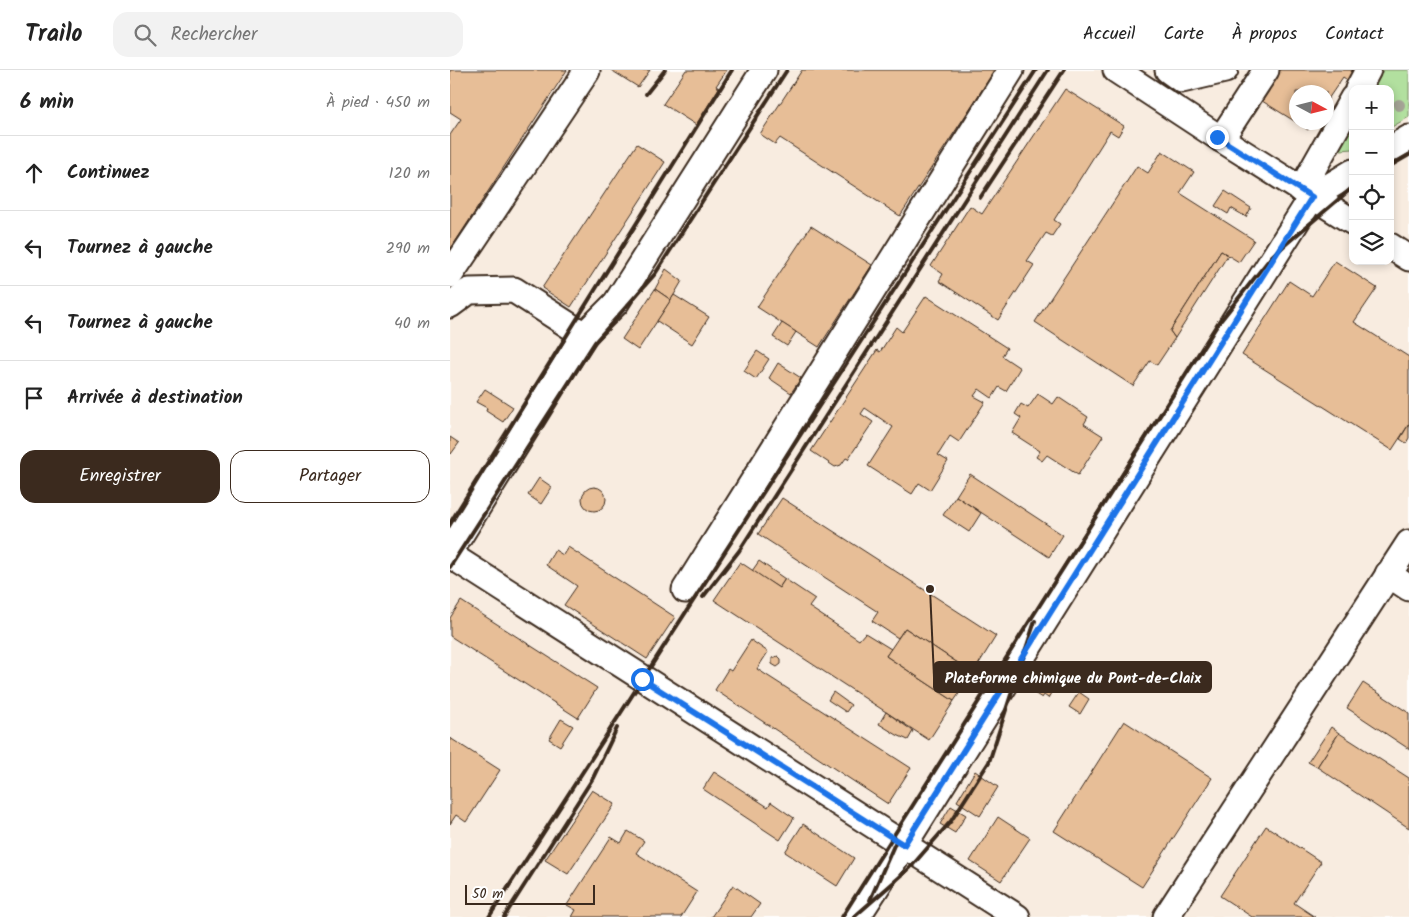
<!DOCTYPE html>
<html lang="fr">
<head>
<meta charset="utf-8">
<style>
	body { margin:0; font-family:Kalam,sans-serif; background:#f2f2f2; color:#222 }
	.controls { position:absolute; right:15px; top:15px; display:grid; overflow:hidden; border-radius:10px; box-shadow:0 2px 8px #0003 }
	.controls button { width:45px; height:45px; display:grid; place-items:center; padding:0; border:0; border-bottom:1px solid #e0e0e0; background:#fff; color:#222; font:25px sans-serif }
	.compass { position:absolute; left:839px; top:15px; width:45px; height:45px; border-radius:50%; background:#fff; box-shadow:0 2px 8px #0003; rotate:97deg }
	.scale { position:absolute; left:15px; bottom:12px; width:130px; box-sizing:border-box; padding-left:5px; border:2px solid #3b2a1e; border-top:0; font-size:14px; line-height:18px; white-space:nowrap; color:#3b2a1e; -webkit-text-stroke:4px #fff; paint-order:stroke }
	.stop { position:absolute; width:15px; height:15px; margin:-11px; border:4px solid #1a73e8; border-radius:50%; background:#fff }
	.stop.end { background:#1a73e8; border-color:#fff; box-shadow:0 1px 5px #0008 }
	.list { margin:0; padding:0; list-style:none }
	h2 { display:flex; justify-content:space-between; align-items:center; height:65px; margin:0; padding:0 20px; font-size:21px }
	h2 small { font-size:16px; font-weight:400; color:#767676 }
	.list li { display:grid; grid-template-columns:32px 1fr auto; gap:15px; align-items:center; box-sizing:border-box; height:75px; padding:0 20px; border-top:1px solid #e0e0e0 }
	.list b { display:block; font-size:19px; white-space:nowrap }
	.list em { font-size:16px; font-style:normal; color:#767676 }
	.actions { display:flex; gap:10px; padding:15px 20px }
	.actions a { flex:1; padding:11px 0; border:1px solid #3b2a1e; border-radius:15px; text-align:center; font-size:18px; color:#3b2a1e }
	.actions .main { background:#3b2a1e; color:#fff }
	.icon { flex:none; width:28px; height:28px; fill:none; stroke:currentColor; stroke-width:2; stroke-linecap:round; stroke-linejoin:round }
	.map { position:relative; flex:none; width:959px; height:847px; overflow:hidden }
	header { display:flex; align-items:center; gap:30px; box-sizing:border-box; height:70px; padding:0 25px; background:#fff; border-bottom:1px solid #e0e0e0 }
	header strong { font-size:24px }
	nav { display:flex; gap:28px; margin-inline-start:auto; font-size:18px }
	.search { width:350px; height:45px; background:#f2f2f2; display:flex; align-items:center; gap:12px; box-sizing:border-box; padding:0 18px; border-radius:15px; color:#767676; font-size:19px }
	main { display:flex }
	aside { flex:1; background:#fff }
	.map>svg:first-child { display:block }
	.built { fill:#f8ece0; fill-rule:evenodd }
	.green { fill:#b2e09f; stroke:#76855e }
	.building { fill:#e7be97; stroke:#3b2a1e }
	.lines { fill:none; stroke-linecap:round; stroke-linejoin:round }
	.minor-casing { stroke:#3b2a1e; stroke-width:29 }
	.minor { stroke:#fff; stroke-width:25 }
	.rail { stroke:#3b2a1e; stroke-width:4 }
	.tree { fill:#a4a395 }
	.route { stroke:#1a73e8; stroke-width:6 }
	.leader { fill:none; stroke:#3b2a1e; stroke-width:2 }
	.callout-dot { fill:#3b2a1e; stroke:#fff; stroke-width:2 }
	.callout { fill:#3b2a1e; stroke:#3b2a1e; stroke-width:2 }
	.callout-label { font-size:15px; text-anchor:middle; font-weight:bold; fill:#fff }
</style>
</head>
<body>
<header>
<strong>Trailo</strong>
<div class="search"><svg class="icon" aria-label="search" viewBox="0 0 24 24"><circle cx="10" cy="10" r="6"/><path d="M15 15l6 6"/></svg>Rechercher</div>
<nav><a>Accueil</a><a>Carte</a><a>À propos</a><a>Contact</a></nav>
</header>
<main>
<aside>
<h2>6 min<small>À pied · 450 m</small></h2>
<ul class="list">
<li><svg class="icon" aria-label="ahead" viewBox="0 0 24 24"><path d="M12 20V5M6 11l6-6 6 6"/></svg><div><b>Continuez</b></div><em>120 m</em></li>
<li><svg class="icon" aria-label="left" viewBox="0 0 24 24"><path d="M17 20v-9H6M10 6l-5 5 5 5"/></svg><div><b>Tournez à gauche</b></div><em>290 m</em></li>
<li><svg class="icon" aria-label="left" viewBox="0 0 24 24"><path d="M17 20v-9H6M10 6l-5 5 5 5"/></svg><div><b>Tournez à gauche</b></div><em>40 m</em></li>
<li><svg class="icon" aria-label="arrive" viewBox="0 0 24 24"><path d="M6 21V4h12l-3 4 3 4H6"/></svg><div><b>Arrivée à destination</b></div></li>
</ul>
<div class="actions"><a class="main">Enregistrer</a><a>Partager</a></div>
</aside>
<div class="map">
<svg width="959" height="847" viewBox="0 0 959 847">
	<rect width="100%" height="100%" fill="#fff"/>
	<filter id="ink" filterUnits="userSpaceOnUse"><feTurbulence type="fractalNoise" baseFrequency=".02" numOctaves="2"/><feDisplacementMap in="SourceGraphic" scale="10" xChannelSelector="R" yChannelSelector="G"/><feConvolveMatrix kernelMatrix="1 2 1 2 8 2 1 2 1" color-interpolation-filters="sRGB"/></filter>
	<g filter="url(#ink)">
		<path class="built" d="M0 0H959V847H0ZM903 19H940V191H903ZM846 22H876V52H846Z"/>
		<g class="green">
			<path d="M933 0H959V47L940 58V19H921Z"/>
			<path d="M903 48V79L891 80 886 74Z"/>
		</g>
		<g class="building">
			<path d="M0 0H117L0 180V65L11 49 0 42Z"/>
			<path d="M161 0H200L188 17Z"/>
			<path d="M236 0H277L266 16 269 18 246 55 213 34Z"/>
			<path d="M352 0H545L450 146 330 68 325 74 310 64Z"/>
			<path d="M821 0H908L900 12 893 7 876 32V22H846V52L804 26Z"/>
			<path d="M615 19 674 56 668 66 660 61 604 150 610 154 602 166 596 163 577 191 584 195 548 250 489 211 493 204 481 196 520 136 532 144Z"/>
			<path d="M847 52H863L858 60Z"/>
			<path d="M187 74 215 92 121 237 92 218Z"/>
			<path d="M712 81 744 102 730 123 804 170 789 192 771 181 720 261 725 268 707 295 700 291 683 316 585 252 687 96 698 103Z"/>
			<path d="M775 121 801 138 796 147 781 138 778 144 765 136Z"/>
			<path d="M361 156 422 195 369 277 307 237Z"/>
			<path d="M771 181 778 185 725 268 720 261Z"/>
			<path d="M885 191 927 218 904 252 959 287V354L942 380 792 285 839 211 862 226Z"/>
			<path d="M216 199 232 211 221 230 205 219Z"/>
			<path d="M205 219 221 230 188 280 172 269Z"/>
			<path d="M224 225 259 247 242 274 207 251Z"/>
			<path d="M476 226 557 278 552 286 570 298 556 321 549 317 542 328 529 319 524 326 535 332 509 372 500 366 488 385 498 391 480 420 469 413 462 424 418 396 443 357 415 338 411 344 423 352 398 389 396 388 391 395 385 397 361 381 427 280 430 282 446 257 452 262Z"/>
			<path d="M332 253 346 262 337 276 323 267Z"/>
			<path d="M307 281 319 289 306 309 294 301Z"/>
			<path d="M328 293 351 308 341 323 319 308Z"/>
			<path d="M35 319 63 337 53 352 36 341 37 338 26 332Z"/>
			<path d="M588 324 603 334 608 327 638 347 634 354 653 366 628 405 597 385 592 391 586 387 590 381 562 363 571 348 565 344 571 334 578 338Z"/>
			<path d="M959 354V368L956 373 950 369Z"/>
			<path d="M0 367 9 373 1 384 0 383Z"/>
			<path d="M520 404 613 465 599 487 506 426Z"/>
			<path d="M89 408 102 417 91 434 78 425Z"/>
			<circle cx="144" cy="429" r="12"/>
			<path d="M506 426 531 443 519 462 493 445Z"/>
			<path d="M332 428 546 566 523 603 455 558 448 568 422 551 428 542 308 464Z"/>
			<path d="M118 477 225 547 197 589 114 535 127 516 96 495 105 480 113 485Z"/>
			<path d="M309 491 335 509 329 518 302 501Z"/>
			<path d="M290 492 329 518 335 509 365 529 359 537 409 570 415 563 441 579 436 586 504 631 479 670 264 530Z"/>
			<path d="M11 531 147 618 128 648 0 566V548Z"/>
			<path d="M455 558 523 603 504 631 436 586Z"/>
			<path d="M301 570 318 582 307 599 461 698 438 734 265 620 278 599 281 601Z"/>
			<path d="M328 586 331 589V594L327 597 322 594V588Z"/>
			<path d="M589 597 609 610 598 628 594 625 592 628 576 618Z"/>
			<path d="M913 613 959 643V679L897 638Z"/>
			<path d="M383 622 401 635 396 642 378 630Z"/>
			<path d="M629 622 639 629 630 644 619 637Z"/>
			<path d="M436 642 463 661 458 670 447 665 429 654Z"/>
			<path d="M111 649 123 656 110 676 99 669Z"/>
			<path d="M674 651 762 708 692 817 604 761Z"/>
			<path d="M881 657 889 663 867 697 858 692Z"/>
			<path d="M889 663 959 708V758L867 697Z"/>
			<path d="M0 668 50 700 16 752 6 745 0 754Z"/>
			<path d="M525 701 548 717 530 746 507 731Z"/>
			<path d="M264 702 318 737 321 732 344 748 330 770 253 719Z"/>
			<path d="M142 720 165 734 118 804 95 790Z"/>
			<path d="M501 736 516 745 505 763 490 754Z"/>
			<path d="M548 747 580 768 551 811 520 791Z"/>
			<path d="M353 754 404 788 387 816 335 782Z"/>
			<path d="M816 756 871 792 844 833 865 847H802L770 826Z"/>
			<path d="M178 761 194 771 186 783 247 822 231 847H122L126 840 117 835 161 767 171 773Z"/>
			<path d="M283 815 310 834 301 847H261Z"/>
		</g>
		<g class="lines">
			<g class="minor-casing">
				<g id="minor">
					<path d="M666 0 771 69 903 152"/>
					<path d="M718 0 732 10 775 0"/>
					<path d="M908 19 918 0"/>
					<path d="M771 69 816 0"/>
					<path d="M940 79 959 68"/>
					<path d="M851 120 903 28"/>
					<path d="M940 176 959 188"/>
					<path d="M0 205 137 1 134 0"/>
					<path d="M0 235 19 221 64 220 134 265"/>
					<path d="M0 482 134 265 166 233 314 0"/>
					<path d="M0 485 567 847"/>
					<path d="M938 504 959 518"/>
					<path d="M235 520 561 0"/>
					<path d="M407 847 454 775 862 127 903 102"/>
					<path d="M716 847 959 473"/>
				</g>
			</g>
			<use href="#minor" class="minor"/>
			<g class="rail">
				<path d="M196 24 215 0"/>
				<path d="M940 96 959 85"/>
				<path d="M530 128 614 0"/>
				<path d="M0 453 282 0"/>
				<path d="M0 497 145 272 205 204 337 0"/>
				<path d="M253 527 289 481 598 0"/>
				<path d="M420 830 445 773"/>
				<path d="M39 847 586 0"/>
				<path d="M54 847 143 708 167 658"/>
				<path d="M392 847 768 254 822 186 903 117"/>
				<path d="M404 847 460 798 501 751 539 692 585 551"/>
			</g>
		</g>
		<circle class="tree" cx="949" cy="35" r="6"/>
	</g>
	<g class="lines" filter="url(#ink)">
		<path class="route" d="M192 609 454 775 862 127 767 67"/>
	</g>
	<path class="leader" d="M480 519L484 607"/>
	<circle class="callout-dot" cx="480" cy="519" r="5"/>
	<rect class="callout" x="484" y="592" width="277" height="30" rx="5"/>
	<g class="callout-label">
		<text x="623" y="613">Plateforme chimique du Pont-de-Claix</text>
	</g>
</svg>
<div class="controls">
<button>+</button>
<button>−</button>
<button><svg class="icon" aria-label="locate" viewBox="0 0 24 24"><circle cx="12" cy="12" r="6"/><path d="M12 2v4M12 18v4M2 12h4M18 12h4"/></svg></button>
<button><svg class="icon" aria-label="layers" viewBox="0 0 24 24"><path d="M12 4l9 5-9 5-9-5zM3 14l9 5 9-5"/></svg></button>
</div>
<svg class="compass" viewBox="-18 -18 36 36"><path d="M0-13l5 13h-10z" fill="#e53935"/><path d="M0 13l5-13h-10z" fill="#767676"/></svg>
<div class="scale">50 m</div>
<div class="stop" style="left:192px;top:609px"></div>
<div class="stop end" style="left:767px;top:67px"></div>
</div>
</main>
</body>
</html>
